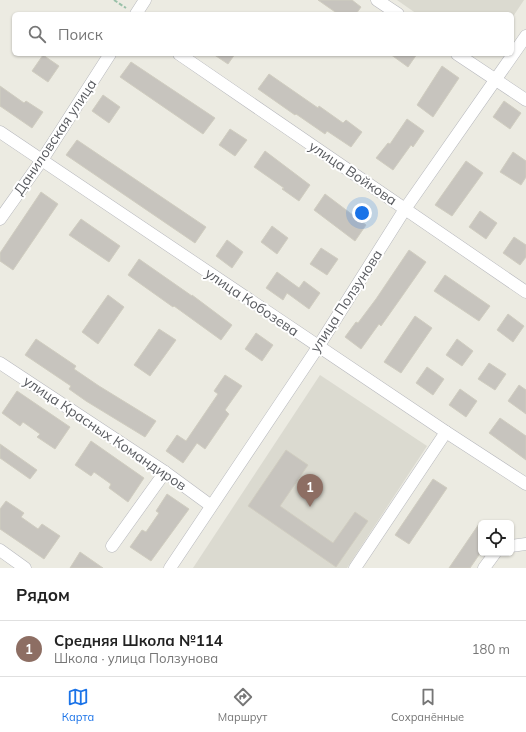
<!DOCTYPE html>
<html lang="ru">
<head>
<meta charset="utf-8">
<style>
	body { margin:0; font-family:Mulish,sans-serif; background:#f6f6f6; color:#222 }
	.controls { position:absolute; right:12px; bottom:12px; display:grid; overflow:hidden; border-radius:6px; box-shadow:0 1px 3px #0004 }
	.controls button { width:36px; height:36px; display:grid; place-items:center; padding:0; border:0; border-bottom:1px solid #e0e0e0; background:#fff; color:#222; font:20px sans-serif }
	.you { position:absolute; left:362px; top:213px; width:14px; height:14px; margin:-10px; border:3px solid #fff; border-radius:50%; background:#1a73e8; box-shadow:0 0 0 6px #1a73e833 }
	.badge { display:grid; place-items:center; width:26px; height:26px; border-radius:50%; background:#1a73e8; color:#fff; font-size:13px; font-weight:700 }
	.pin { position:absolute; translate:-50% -33px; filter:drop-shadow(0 1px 2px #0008) }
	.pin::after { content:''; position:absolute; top:21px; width:14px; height:12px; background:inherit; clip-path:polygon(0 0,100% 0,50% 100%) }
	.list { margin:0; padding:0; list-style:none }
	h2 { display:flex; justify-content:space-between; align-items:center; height:52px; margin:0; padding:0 16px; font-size:17px }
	h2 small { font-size:13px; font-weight:400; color:#767676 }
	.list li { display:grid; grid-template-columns:26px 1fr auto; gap:12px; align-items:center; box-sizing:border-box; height:56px; padding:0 16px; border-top:1px solid #e0e0e0 }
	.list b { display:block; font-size:15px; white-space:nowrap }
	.list p { margin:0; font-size:13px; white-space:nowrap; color:#767676 }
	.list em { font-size:13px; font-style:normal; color:#767676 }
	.icon { flex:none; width:22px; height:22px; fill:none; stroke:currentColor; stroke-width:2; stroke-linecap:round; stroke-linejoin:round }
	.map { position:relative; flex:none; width:526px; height:568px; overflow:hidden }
	.search { position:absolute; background:#fff; box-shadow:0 1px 3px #0004; left:12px; right:12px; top:12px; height:44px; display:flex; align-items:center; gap:10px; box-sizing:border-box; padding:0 14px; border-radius:6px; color:#767676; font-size:15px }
	.sheet { height:108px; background:#fff }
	nav { display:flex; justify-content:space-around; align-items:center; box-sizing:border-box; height:56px; border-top:1px solid #e0e0e0; background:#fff; font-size:11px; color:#767676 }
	nav a { display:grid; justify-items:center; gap:2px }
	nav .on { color:#1a73e8 }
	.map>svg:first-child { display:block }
	.education { fill:#dbdad0 }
	.building { fill:#c7c4be; stroke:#d0cdc0 }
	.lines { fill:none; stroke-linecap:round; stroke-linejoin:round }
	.minor-casing { stroke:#b7b8bd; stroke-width:13 }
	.path { stroke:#9ac1a9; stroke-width:2; stroke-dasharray:4 2; stroke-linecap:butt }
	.minor { stroke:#fff; stroke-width:12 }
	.labels { text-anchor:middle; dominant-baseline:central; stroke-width:4; stroke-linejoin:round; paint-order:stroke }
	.street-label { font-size:14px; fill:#5a5c61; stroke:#fff }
</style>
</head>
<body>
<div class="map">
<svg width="526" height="568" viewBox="0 0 526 568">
	<rect width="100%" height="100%" fill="#ecebe2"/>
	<g class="education">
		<path d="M397 0H524L512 18V14H417Z"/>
		<path d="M320 375 427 446 347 568H193Z"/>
	</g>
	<g class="building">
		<path d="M318 0H352L361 7 356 14H338Z"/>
		<path d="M213 54H235L228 64Z"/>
		<path d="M390 54H417L408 67Z"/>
		<path d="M43 55 59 66 48 82 32 71Z"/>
		<path d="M131 62 215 118 203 134 120 77Z"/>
		<path d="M442 66 459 78 433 117 417 105Z"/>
		<path d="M269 74 318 108 319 106 343 123 346 120 362 132 351 147 327 131 325 134 296 114 295 115 258 89Z"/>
		<path d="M0 86 24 103 26 101 43 112 32 128 0 106Z"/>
		<path d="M103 95 120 107 109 123 92 111Z"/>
		<path d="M504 101 521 113 510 129 493 117Z"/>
		<path d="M407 119 424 131 413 147 411 145 393 170 376 158 388 143 390 144Z"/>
		<path d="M230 129 247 140 235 156 219 145Z"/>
		<path d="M77 140 206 227 195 243 66 155Z"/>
		<path d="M265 151 310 185 299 201 282 189 284 188 254 167Z"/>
		<path d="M513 152 526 161V177L521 185 500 172Z"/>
		<path d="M466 161 483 173 452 216 435 205Z"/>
		<path d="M41 192 58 204 13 270 0 261V253Z"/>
		<path d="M325 194 366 225 355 241 314 210Z"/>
		<path d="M480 211 497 223 486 239 469 227Z"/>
		<path d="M81 219 120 246 109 262 69 235Z"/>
		<path d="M272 226 288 238 277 254 261 242Z"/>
		<path d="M514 237 526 245V257L520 265 503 253Z"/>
		<path d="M227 240 243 252 232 268 216 256Z"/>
		<path d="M321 248 338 259 327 275 310 264Z"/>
		<path d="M409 250 426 262 398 302 381 326 379 324 361 349 345 337 356 322 358 323 376 299Z"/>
		<path d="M139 259 192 296V295L232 325 221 340 174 306 173 307 128 275Z"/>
		<path d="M277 272 299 288 304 281 320 293 309 309 287 293 283 300 266 288Z"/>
		<path d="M445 275 490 306 479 321 434 291Z"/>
		<path d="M108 295 124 307 98 344 82 332Z"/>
		<path d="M508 314 524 326 513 342 497 330Z"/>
		<path d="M415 316 432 328 401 373 384 362Z"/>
		<path d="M159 329 176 340 150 376 134 365Z"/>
		<path d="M256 333 273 345 262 361 245 349Z"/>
		<path d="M36 339 76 366 74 369 99 386 156 421 145 437 86 401 69 389 71 386 25 355Z"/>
		<path d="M457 339 473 351 462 366 446 355Z"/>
		<path d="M489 363 506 374 495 390 478 379Z"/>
		<path d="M427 367 444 379 433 395 416 383Z"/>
		<path d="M225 375 242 386 225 410 229 414 205 449 197 443 183 463 166 451 177 435 186 441 218 394 214 391Z"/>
		<path d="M519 385 526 390V414L508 401Z"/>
		<path d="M460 389 477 401 466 417 449 405Z"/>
		<path d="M17 391 70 427 55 449 37 437 40 434 23 422 20 426 2 413Z"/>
		<path d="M500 418 526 436V460L489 433Z"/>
		<path d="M91 441 144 478 128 502 109 488 111 484 94 472 91 476 75 465Z"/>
		<path d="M0 444 37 470 30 479 0 458Z"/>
		<path d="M286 450 308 465 280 506 333 543 355 512 368 521 336 567 248 506Z"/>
		<path d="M433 479 447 488 409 544 395 535Z"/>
		<path d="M167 494 189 509 151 561 130 547 142 530 146 532 159 513 156 511Z"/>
		<path d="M6 501 24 513 21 517 38 529 42 524 60 536 44 559 0 529V509Z"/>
		<path d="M481 521V552L470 568H449Z"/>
		<path d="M80 552 103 568H70Z"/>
	</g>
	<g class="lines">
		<g class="minor-casing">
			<g id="minor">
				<path d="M377 0 398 14"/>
				<path d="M136 14 145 0"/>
				<path d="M179 54 526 292"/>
				<path d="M457 54 526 100"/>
				<path d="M0 132 446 432 526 484"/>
				<path d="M0 219 42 160 110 54"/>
				<path d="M0 363 165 472 210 505"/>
				<path d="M112 546 165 472"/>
				<path d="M511 546 526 544"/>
				<path d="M0 550 25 568"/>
				<path d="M170 568 318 347 405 209 526 36"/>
				<path d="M355 568 446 432"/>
				<path d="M484 568 495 553"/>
			</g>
		</g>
		<path class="path" d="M114 0 126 8"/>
		<use href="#minor" class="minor"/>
	</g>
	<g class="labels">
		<g class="street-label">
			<text transform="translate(55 137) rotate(-56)">Даниловская улица</text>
			<text transform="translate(353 173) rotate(34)">улица Войкова</text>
			<text transform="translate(346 301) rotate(-57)">улица Ползунова</text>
			<text transform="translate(252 302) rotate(34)">улица Кобозева</text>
			<text transform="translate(105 433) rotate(34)">улица Красных Командиров</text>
		</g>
	</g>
</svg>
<div class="controls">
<button><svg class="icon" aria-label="locate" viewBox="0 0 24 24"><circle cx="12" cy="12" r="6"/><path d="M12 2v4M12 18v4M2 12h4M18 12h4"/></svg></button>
</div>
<div class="you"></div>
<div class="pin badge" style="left:310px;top:507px;background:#8d6e63">1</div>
<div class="search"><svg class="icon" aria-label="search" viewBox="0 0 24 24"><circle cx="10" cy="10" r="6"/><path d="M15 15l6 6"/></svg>Поиск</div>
</div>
<section class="sheet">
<h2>Рядом<small></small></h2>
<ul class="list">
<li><span class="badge" style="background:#8d6e63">1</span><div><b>Средняя Школа №114</b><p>Школа · улица Ползунова</p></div><em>180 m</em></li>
</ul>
</section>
<nav>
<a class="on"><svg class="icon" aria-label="map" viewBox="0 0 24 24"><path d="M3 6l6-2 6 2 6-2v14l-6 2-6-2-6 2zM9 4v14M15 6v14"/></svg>Карта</a>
<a><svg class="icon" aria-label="directions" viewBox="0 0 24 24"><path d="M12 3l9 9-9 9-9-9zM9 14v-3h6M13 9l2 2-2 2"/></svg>Маршрут</a>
<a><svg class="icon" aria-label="saved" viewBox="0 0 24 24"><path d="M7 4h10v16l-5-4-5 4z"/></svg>Сохранённые</a>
</nav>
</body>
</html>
